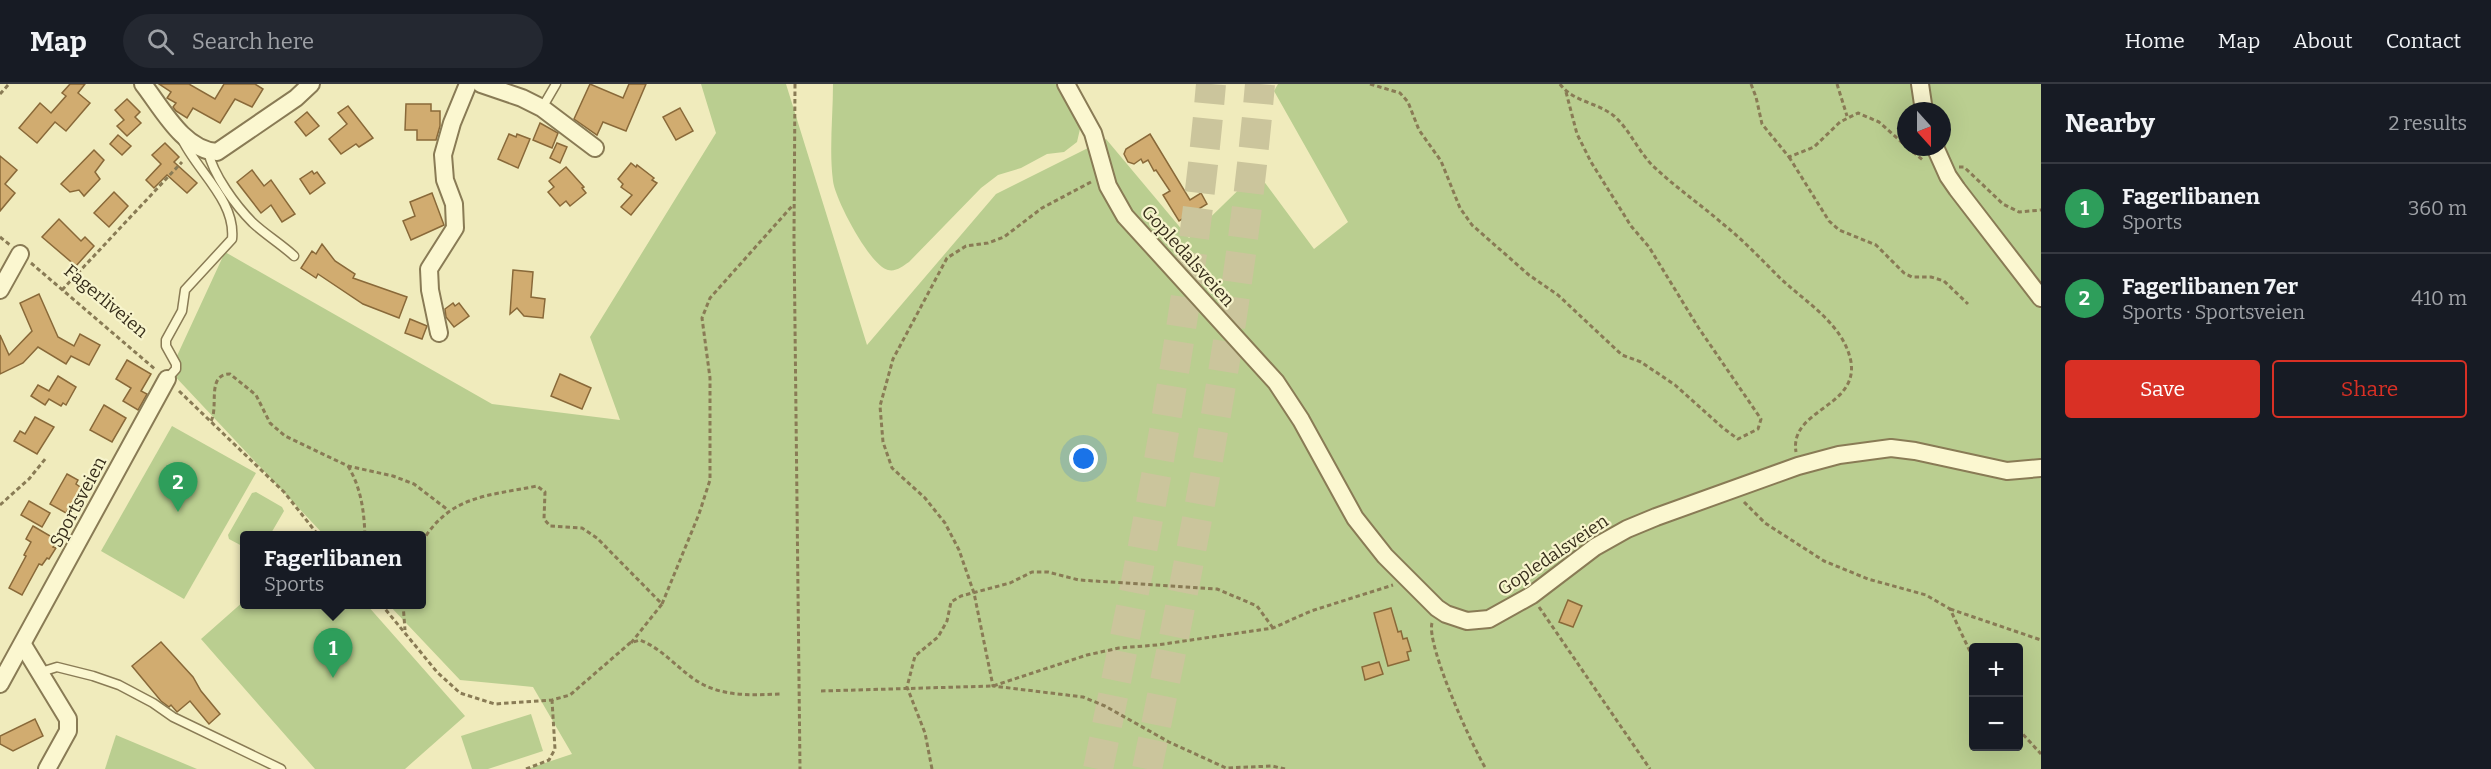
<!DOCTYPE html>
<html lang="en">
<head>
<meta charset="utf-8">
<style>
	body { margin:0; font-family:Bitter,serif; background:#242831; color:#f1f3f6 }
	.controls { position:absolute; right:18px; bottom:18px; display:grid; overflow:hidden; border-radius:6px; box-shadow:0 6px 24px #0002 }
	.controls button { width:54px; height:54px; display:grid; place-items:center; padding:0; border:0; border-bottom:2px solid #363941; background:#171b24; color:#f1f3f6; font:30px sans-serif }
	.compass { position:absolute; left:1897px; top:18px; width:54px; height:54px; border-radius:50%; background:#171b24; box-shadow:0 6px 24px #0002; rotate:159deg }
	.you { position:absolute; left:1084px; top:375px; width:21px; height:21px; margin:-15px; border:4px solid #fff; border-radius:50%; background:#1a73e8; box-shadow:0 0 0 9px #1a73e833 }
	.badge { display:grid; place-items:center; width:39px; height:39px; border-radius:50%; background:#d93025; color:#fff; font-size:20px; font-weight:700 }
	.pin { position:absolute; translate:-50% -50px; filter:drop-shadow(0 2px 3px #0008) }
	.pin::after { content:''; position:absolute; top:32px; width:21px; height:18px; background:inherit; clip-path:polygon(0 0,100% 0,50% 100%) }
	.popup { position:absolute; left:240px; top:447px; width:186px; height:78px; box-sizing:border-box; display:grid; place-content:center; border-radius:6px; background:#171b24; filter:drop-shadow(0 2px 4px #0005); font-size:20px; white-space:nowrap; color:#9ea1a6 }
	.popup b { font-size:22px; color:#f1f3f6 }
	.popup::after { content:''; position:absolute; left:50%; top:100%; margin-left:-12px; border:12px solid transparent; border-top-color:#171b24 }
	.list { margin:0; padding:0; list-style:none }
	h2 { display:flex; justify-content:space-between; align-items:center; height:78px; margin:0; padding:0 24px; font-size:26px }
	h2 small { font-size:20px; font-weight:400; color:#9ea1a6 }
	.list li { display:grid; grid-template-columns:39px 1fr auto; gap:18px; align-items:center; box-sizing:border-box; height:90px; padding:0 24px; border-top:2px solid #363941 }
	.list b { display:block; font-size:22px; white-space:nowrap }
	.list p { margin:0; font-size:20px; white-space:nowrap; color:#9ea1a6 }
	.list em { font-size:20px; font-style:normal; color:#9ea1a6 }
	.actions { display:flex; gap:12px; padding:18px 24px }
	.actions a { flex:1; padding:14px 0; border:2px solid #d93025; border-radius:6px; text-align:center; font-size:21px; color:#d93025 }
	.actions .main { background:#d93025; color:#fff }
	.icon { flex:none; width:33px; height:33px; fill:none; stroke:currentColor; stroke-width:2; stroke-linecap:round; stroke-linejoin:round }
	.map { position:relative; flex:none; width:2041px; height:685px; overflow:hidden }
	header { display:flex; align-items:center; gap:36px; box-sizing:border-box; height:84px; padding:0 30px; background:#171b24; border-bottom:2px solid #363941 }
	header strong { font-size:28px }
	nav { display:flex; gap:33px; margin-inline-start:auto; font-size:21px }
	.search { width:420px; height:54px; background:#242831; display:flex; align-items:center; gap:15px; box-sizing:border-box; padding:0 21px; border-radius:33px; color:#9ea1a6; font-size:22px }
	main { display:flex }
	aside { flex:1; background:#171b24 }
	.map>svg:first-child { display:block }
	.green { fill:#bace90; fill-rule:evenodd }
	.building { fill:#d1ac70; stroke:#896939; stroke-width:1.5 }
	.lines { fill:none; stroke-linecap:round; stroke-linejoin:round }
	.motorway-tunnel { stroke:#cbc59c; stroke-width:30; stroke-dasharray:30 15; stroke-linecap:butt }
	.service-casing { stroke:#897b55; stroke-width:11 }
	.minor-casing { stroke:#897b55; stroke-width:20 }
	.path { stroke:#897b55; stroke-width:3; stroke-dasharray:4.5 3; stroke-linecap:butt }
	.service { stroke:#fbf7d0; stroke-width:8 }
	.minor { stroke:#fbf7d0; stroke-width:16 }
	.labels { text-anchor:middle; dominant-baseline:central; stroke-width:4.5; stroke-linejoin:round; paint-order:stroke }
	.street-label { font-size:18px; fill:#372e1b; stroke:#f7f4cc }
</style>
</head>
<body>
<header>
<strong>Map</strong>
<div class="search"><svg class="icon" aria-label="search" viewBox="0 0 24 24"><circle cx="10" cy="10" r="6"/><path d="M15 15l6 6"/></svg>Search here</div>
<nav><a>Home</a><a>Map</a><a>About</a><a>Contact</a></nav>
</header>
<main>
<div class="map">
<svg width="2041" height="685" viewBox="0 0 2041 685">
	<rect width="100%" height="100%" fill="#f0ebbc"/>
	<g class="green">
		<path d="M701 0H786L867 261 996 110 1106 55 1189 154 1257 88 1314 165 1348 138 1274 7 1278 0H2041V685H527L572 670 533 603 460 596 389 521 422 520V452L324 451 170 287 225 168 492 320 620 336 590 253 716 49ZM1906 27H1942V63H1906ZM1974 564H2018V662H1974Z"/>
		<path d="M833 0H1057L1080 45 1077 58 1064 68 1047 70 1021 84 998 91 981 104 909 178C903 182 896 188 888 186 870 182 835 115 833 97 829 66 833 32 833 0Z"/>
		<path d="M172 342 256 389 184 515 101 467Z"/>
		<path d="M256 408 282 423 284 427 270 451 244 452V463L229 455 228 451 252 409Z"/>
		<path d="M244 517V520L367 521 465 632 405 685H315L201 555Z"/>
		<path d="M531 630 543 667 488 685H472L461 652Z"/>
		<path d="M116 651 197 685H105Z"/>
	</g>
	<g class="building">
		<path d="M70 0H85L78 9 90 19 66 47 55 38 37 59 19 44 40 19 51 29 66 12 62 9Z"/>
		<path d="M159 0H189L215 15 224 0H255L263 5 252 23 235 15 220 39 193 24 187 34 176 27 173 23 176 19 167 14 171 8Z"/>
		<path d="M590 0 623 14 629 0H646L626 47 603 38 597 51 574 35Z"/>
		<path d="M127 15 140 28 135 33 141 39 127 52 117 42 124 36 115 26Z"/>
		<path d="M406 20H431V27H440V42L436 56H417V46H405Z"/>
		<path d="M348 22 373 54 359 63 356 60 341 70 329 55 347 40 338 29Z"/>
		<path d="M680 24 693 47 676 56 663 33Z"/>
		<path d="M307 28 319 42 306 52 295 38Z"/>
		<path d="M540 39 558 49 552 64 533 56Z"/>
		<path d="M509 50 516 53 517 50 530 55 518 84 498 75Z"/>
		<path d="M1150 50 1190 116 1201 109 1207 120 1179 137 1163 111 1170 107 1156 86 1154 87 1148 76 1143 79 1141 75 1134 80 1128 78 1124 70 1126 65Z"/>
		<path d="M118 51 131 62 122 71 110 60Z"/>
		<path d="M165 59 179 73 174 78 197 99 187 109 167 91 154 104 146 96 161 80 152 71Z"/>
		<path d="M557 59 567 63 560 79 550 74Z"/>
		<path d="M94 66 104 76 95 88 100 95 84 112 79 106 70 108 61 100Z"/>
		<path d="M0 72 17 86 5 100 15 109 0 127Z"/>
		<path d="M631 79 636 83 637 81 654 94 652 96 657 99 631 131 621 123 632 111 621 103 623 100 618 95Z"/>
		<path d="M566 83 584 103 582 104 586 109 570 122 566 117 560 122 548 108 554 103 549 97Z"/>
		<path d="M252 86 264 102 271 96 295 130 282 138 271 121 261 129 237 98Z"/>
		<path d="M312 87 314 90 317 88 325 99 310 110 300 95Z"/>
		<path d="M114 108 128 122 109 143 94 129Z"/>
		<path d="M432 109 444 141 411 156 403 137 415 132 410 118Z"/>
		<path d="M59 135 81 157 85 153 94 162 76 182 42 153Z"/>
		<path d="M322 160 335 177 355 190 353 194 407 213 399 234 363 220 318 190 316 194 301 184 312 167 316 170Z"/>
		<path d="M513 186 533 188 531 213 545 215 543 234 524 232 517 224 510 230Z"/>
		<path d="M39 210 58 253 74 262 80 250 100 261 89 281 71 272 66 280 38 263 23 279 0 290V251L9 271 32 247 20 219Z"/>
		<path d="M453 219 455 222 459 219 469 232 454 243 446 233 445 225Z"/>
		<path d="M410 235 427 242 422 255 405 249Z"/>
		<path d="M127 276 151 290 141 307 147 310 138 326 123 317 131 304 116 295Z"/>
		<path d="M560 290 591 304 582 325 551 312Z"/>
		<path d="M58 292 76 303 66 321 63 319 61 322 49 315 45 321 31 312 38 301 49 307Z"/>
		<path d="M104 321 126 334 112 358 90 346Z"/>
		<path d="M35 333 54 343 37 370 14 357 20 347 25 350Z"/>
		<path d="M67 390 78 396 76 400 83 405 72 423 70 422 66 429 50 420Z"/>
		<path d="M29 417 50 429 42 443 21 431Z"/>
		<path d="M33 442 57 456 53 463 56 464 49 475 47 474 42 481 39 480 22 511 9 504 26 472 24 471 31 458 26 455Z"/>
		<path d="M1568 516 1582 522 1573 543 1559 538Z"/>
		<path d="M1391 524 1398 548 1401 547 1403 555 1407 554 1411 567 1407 568 1409 576 1388 582 1374 529Z"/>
		<path d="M161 558 193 593 201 607 220 630 209 640 190 617 177 628 171 621 169 623 161 617 132 582Z"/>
		<path d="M1379 578 1383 590 1365 596 1362 583Z"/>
		<path d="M35 635 43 652 13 667 0 660V652Z"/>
	</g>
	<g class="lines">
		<g class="motorway-tunnel">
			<path d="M1098 685C1145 458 1191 231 1211 0"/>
			<path d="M1147 685C1194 458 1240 231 1260 0"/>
		</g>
		<g class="service-casing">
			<g id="service">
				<path d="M542 24 556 0"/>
				<path d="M208 67C213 91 236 122 253 139 266 151 281 160 294 172"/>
				<path d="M167 295 176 285V280L166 262V256L182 227 185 206 232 155C236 117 197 87 182 55"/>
				<path d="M41 588 57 583 93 592 119 601 153 619 173 633 281 685"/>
			</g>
		</g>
		<g class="minor-casing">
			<g id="minor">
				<path d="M143 0C162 24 183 66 217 68L296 14 311 0"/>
				<path d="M481 0 522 14 542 24 595 64"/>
				<path d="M1066 0 1093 49 1108 102 1125 132 1276 298 1301 336 1355 434 1385 472 1437 524 1446 530 1467 537 1489 535 1532 511 1595 463 1627 445 1656 433 1798 382 1839 371 1891 364 1915 367 2007 387 2041 384"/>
				<path d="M1920 0 1924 27"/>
				<path d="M1935 63 1948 92 1957 105 2041 214"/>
				<path d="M0 206 20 170"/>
				<path d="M439 249 430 206 429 185 455 144 454 120 445 96 443 71 452 39 468 0"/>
				<path d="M23 561 68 635V647L47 685"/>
				<path d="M0 600 167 295"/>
			</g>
		</g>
		<g class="path">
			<path d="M795 0 794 153 800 685"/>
			<path d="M1370 0 1400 9 1408 18 1419 46 1441 77 1460 124 1472 141 1529 191 1558 211 1622 271 1641 278 1675 301 1723 344 1738 355 1758 345 1761 335 1698 243 1649 163 1631 142 1591 78 1577 50 1566 8"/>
			<path d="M1560 0C1573 18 1597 18 1614 32 1630 46 1638 67 1653 82 1675 103 1700 120 1723 140 1743 156 1761 175 1779 193 1805 218 1844 240 1851 278 1858 324 1789 325 1796 368"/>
			<path d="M1751 0 1756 13 1762 40 1789 73 1814 63 1840 38 1858 29 1879 38 1906 62"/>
			<path d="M1837 0 1847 32"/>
			<path d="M0 10 9 0"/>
			<path d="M1907 63 1924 77"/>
			<path d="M1789 73 1829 137 1839 146 1876 161 1904 189 1912 193H1931L1944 197 1968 220"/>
			<path d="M1959 83H1964L2003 120 2019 128 2041 126"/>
			<path d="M1091 98 1042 124 1004 153 988 159 966 162 947 174 893 275 880 322 883 358 892 384 925 414 945 439 959 466 974 509 993 602 1083 613 1105 622 1169 658 1226 684 1272 682 1285 685"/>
			<path d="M0 153 10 161"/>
			<path d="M31 179 156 286"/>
			<path d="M62 206 182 78"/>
			<path d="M179 307 284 408 319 452"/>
			<path d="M211 337C219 323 206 290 230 290L256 311 270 339 285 352 348 382 393 392 414 400 448 426"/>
			<path d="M348 382C361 404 364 426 365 452"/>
			<path d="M1744 418 1765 439 1824 477 1868 495 1926 511 1950 525 1974 576"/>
			<path d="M0 421 29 395 46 374"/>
			<path d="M422 458C450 411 488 412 537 402L545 408 544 435 550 442 582 444 597 454 662 520 631 559"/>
			<path d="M381 520 437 588 460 609 495 620 552 616 570 611 630 559 640 556C665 566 680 588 702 600 727 613 754 611 781 610"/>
			<path d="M403 520 405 546"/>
			<path d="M662 520 699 430 710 396V294L702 234 710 214 793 121"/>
			<path d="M1539 523 1650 685"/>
			<path d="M1950 525 2041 556"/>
			<path d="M1432 539C1426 561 1472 662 1486 685"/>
			<path d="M821 607 993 602 1087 571 1119 564 1157 561 1273 544 1311 527 1393 501"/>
			<path d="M2018 645 2041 670"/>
			<path d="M526 685 549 676 555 665 552 616"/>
			<path d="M932 685 925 649 907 603 915 572 938 553 947 537 951 518 961 512 1010 499 1032 488H1048L1079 496 1217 505 1257 522 1273 544"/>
		</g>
		<use href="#service" class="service"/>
		<use href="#minor" class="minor"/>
	</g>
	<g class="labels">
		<g class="street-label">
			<text transform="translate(1188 172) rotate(48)">Gopledalsveien</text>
			<text transform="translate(106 217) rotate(40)">Fagerliveien</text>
			<text transform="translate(78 418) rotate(-62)">Sportsveien</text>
			<text transform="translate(1553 471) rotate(-34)">Gopledalsveien</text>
		</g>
	</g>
</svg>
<div class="controls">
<button>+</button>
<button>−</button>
</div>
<svg class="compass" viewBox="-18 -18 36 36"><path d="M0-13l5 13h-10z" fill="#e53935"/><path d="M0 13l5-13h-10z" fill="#9ea1a6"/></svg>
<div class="you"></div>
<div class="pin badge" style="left:333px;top:594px;background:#2e9e5b">1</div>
<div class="popup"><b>Fagerlibanen</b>Sports</div>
<div class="pin badge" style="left:178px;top:428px;background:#2e9e5b">2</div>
</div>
<aside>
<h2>Nearby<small>2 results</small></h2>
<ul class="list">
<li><span class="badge" style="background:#2e9e5b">1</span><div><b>Fagerlibanen</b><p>Sports</p></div><em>360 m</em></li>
<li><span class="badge" style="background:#2e9e5b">2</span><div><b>Fagerlibanen 7er</b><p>Sports · Sportsveien</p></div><em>410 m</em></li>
</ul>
<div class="actions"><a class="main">Save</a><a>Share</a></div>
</aside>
</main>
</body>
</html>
